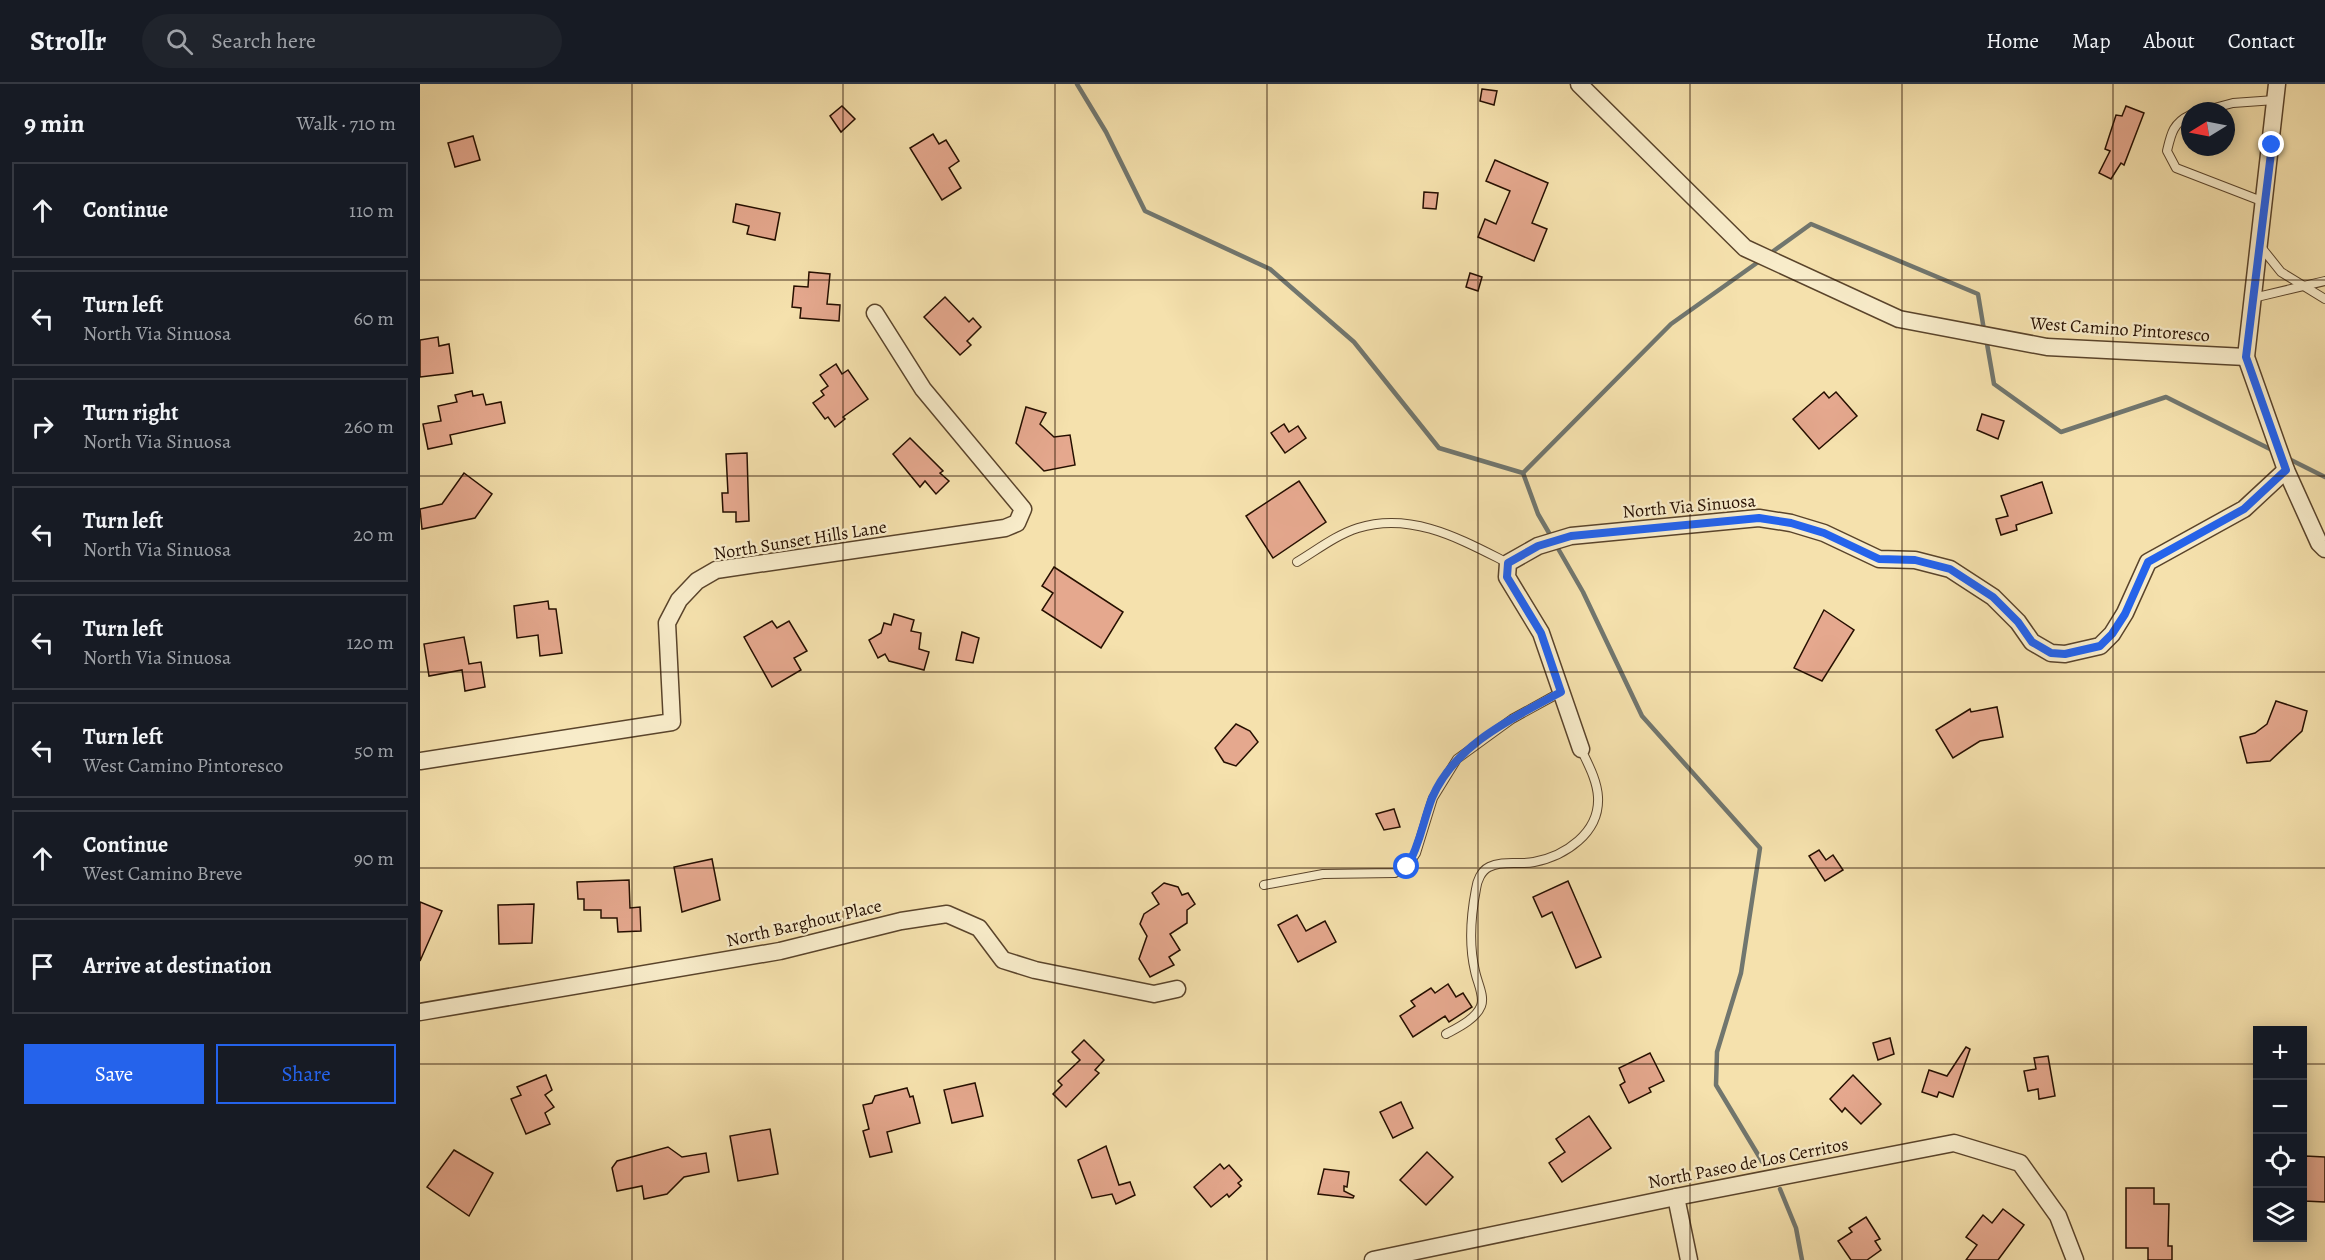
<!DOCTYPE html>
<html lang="en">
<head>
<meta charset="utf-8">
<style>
	body { margin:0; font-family:Alegreya,serif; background:#20242c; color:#f1f3f6 }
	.controls { position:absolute; right:18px; bottom:18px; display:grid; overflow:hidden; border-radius:0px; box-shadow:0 3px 15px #0003 }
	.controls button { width:54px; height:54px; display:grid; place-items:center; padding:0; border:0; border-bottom:2px solid #363941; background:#171b24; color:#f1f3f6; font:30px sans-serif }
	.compass { position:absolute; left:1761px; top:18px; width:54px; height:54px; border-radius:50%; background:#171b24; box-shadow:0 3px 15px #0003; rotate:260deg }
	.stop { position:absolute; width:18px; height:18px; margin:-14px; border:4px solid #2563eb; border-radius:50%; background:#fff }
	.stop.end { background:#2563eb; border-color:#fff; box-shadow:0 2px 6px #0008 }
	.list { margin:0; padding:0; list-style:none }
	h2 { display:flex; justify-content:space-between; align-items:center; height:78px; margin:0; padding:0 24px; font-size:26px }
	h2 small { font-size:20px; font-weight:400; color:#9ea1a6 }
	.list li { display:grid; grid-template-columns:39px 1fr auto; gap:18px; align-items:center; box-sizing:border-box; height:96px; margin:0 12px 12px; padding:0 12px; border:2px solid #363941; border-radius:0px }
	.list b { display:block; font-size:22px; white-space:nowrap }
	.list p { margin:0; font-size:20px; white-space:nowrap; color:#9ea1a6 }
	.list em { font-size:20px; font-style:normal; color:#9ea1a6 }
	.actions { display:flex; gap:12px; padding:18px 24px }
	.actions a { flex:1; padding:14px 0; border:2px solid #2563eb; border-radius:0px; text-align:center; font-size:21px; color:#2563eb }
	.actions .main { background:#2563eb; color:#fff }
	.icon { flex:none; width:33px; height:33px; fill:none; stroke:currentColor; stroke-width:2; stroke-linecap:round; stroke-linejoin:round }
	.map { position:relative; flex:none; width:1905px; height:1176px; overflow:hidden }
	header { display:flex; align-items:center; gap:36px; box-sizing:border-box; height:84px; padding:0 30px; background:#171b24; border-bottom:2px solid #363941 }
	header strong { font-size:28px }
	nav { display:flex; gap:33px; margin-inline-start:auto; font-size:21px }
	.search { width:420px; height:54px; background:#20242c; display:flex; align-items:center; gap:15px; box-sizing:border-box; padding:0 21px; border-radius:33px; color:#9ea1a6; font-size:22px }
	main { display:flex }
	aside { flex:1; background:#171b24 }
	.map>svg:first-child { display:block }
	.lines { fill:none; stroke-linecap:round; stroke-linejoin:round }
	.stream { stroke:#71766e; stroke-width:4.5 }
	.building { fill:#e5a88e; stroke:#260f00; stroke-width:1.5 }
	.lane-casing { stroke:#5a442b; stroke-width:10 }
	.street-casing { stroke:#5a442b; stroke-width:19 }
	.lane { stroke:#f8ecca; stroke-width:8 }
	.street { stroke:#f8ecca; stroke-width:16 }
	.route { stroke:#2563eb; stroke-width:8 }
	.grid { fill:none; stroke:#260f00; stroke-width:1.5; stroke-opacity:0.55 }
	.labels { text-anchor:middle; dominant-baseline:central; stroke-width:4.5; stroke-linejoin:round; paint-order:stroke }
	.street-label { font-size:18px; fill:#260f00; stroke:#f8ecca }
</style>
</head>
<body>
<header>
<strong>Strollr</strong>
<div class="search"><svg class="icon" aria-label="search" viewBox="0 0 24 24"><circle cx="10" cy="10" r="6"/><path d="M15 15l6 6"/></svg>Search here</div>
<nav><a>Home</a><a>Map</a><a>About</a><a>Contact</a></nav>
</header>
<main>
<aside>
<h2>9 min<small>Walk · 710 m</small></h2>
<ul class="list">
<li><svg class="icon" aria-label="ahead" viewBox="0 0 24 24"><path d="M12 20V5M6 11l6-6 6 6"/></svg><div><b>Continue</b></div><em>110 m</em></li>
<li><svg class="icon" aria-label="left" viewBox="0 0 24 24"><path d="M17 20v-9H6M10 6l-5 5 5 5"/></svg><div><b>Turn left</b><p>North Via Sinuosa</p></div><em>60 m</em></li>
<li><svg class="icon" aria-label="right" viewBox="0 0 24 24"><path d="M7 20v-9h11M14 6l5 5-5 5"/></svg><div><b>Turn right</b><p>North Via Sinuosa</p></div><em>260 m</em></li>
<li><svg class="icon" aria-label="left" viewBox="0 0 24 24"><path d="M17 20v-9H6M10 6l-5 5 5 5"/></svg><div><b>Turn left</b><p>North Via Sinuosa</p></div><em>20 m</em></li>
<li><svg class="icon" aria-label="left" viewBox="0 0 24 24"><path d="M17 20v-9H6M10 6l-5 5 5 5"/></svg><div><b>Turn left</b><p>North Via Sinuosa</p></div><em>120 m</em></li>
<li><svg class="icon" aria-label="left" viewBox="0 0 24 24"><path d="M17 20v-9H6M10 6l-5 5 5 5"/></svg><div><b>Turn left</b><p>West Camino Pintoresco</p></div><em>50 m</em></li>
<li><svg class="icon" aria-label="ahead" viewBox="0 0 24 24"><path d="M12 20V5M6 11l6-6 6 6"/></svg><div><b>Continue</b><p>West Camino Breve</p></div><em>90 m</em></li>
<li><svg class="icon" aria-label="arrive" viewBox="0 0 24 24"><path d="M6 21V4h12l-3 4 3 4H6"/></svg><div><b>Arrive at destination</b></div></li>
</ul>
<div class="actions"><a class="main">Save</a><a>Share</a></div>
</aside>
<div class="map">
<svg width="1905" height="1176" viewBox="0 0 1905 1176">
	<rect width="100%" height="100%" fill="#f5e1ad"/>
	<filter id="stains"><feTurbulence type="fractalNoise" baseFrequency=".00333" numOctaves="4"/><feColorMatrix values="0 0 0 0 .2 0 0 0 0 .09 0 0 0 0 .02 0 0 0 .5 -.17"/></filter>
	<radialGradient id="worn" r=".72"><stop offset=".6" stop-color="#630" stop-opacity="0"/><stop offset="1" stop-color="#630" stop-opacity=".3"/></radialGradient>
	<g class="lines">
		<g class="stream">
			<path d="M657 0 686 48 725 127 850 185 934 258 1019 364 1103 389 1118 430 1132 454"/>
			<path d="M1348 171 1391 140 1558 210 1564 246"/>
			<path d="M1566 254 1574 300 1641 348 1746 313 1854 367"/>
			<path d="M1867 374 1905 393"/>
			<path d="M1103 389 1251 240 1341 176"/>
			<path d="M1136 461 1163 508 1222 632 1340 764 1321 889 1297 968 1296 1001 1343 1079"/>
			<path d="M1360 1105 1376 1144 1382 1176"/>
		</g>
	</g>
	<g class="building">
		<path d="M1062 5 1077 7 1074 21 1060 17Z"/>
		<path d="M422 22 435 35 421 48 410 32Z"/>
		<path d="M1706 22 1724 29 1704 81 1701 79 1691 95 1679 89 1690 67 1685 65 1696 31 1702 32Z"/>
		<path d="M513 50 519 60 526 56 539 77 529 84 541 104 522 116 490 64Z"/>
		<path d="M53 52 60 76 35 83 28 59Z"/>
		<path d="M1075 76 1128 99 1112 139 1127 145 1114 177 1058 153 1065 135 1076 140 1090 107 1066 97Z"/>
		<path d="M1004 108 1018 109 1016 125 1003 124Z"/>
		<path d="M316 120 360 129 355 156 327 150 329 142 313 138Z"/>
		<path d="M389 188 410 190 407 220 420 221 419 237 380 234 381 224 372 223 374 202 388 203Z"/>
		<path d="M1050 189 1062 193 1058 207 1046 203Z"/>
		<path d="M525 213 549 238 553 234 561 243 547 257 551 261 540 271 504 233Z"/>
		<path d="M18 253 19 262 29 260 33 289 0 293V256Z"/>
		<path d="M416 280 422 290 428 286 448 315 423 333 425 335 415 343 408 333 405 335 393 319 404 311 401 307 408 302 400 291Z"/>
		<path d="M52 307 53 312 63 310 66 321 81 318 85 339 30 351 32 360 8 365 3 340 21 337 18 322 37 318 35 311Z"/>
		<path d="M1404 308 1409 314 1416 308 1437 332 1399 365 1373 335Z"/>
		<path d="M606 323 626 329 620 340 634 353 650 351 655 381 624 387 596 359Z"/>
		<path d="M1562 330 1584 337 1578 355 1557 346Z"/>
		<path d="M864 340 869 348 878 342 886 354 865 369 851 349Z"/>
		<path d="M490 354 523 387 520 389 529 397 516 410 505 397 500 403 473 370Z"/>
		<path d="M327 369 329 437 316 438V428H303L302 409H308L306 370Z"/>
		<path d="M44 389 72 410 55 434 2 445 0 425 22 420Z"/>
		<path d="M879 397 906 438 853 474 826 432Z"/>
		<path d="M1622 398 1632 429 1596 441 1597 446 1581 451 1576 435 1588 432 1581 412Z"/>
		<path d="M634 483 703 528 681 564 622 526 633 509 622 502Z"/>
		<path d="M128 517 129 525H136L142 569 120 572 118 551 97 554 94 522Z"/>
		<path d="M1404 526 1434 546 1402 597 1374 584Z"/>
		<path d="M474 530 494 536 491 547 501 549 499 565 509 568 504 586 469 577 465 570 458 574 449 556 461 549 464 539 471 541Z"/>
		<path d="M352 537 357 544 369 537 387 567 374 574 381 586 352 603 324 553Z"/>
		<path d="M542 548 559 554 553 579 536 576Z"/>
		<path d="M44 553 49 580 61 578 65 603 45 607 42 586 9 592 4 560Z"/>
		<path d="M1856 617 1887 627 1882 647 1850 677 1827 679 1820 653 1835 649 1847 640Z"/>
		<path d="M1577 623 1583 653 1560 657 1533 674 1516 646 1550 625 1551 628Z"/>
		<path d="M816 640 830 647 838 658 816 682 804 678 795 664Z"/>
		<path d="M974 725 980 743 964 746 956 730Z"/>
		<path d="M1399 766 1406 776 1413 771 1423 786 1405 797 1389 772Z"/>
		<path d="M292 775 300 816 262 828 254 783Z"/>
		<path d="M209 796 210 824 220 823 221 847 198 848 197 834H181V826H164V815H158L157 798Z"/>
		<path d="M1148 797 1181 873 1156 884 1132 828 1122 833 1113 813Z"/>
		<path d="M744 799 758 803 762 811 768 809 775 820 767 826V839L750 850 760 866 749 873 754 881 730 893 719 875 727 852 720 840 724 830 739 820 732 809Z"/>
		<path d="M0 818 22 827 0 877Z"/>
		<path d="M114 820 112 859 79 860 78 821Z"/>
		<path d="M877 831 886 847 905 837 916 858 878 878 858 841Z"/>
		<path d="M1028 900 1036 913 1043 909 1052 923 1029 938 1025 932 993 953 980 932 995 922 991 917 1011 904 1015 909Z"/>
		<path d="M1470 954 1474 970 1458 976 1453 959Z"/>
		<path d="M664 956 684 976 675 986 679 989 646 1023 633 1010 642 1001 638 997 660 976 652 968Z"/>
		<path d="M1546 963 1550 965 1533 1013 1519 1008 1517 1013 1502 1008 1509 986 1527 992Z"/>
		<path d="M1230 969 1244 997 1229 1004 1231 1008 1209 1019 1200 1001 1205 998 1199 984Z"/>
		<path d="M1628 972 1635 1012 1619 1015 1618 1005 1608 1007 1604 987 1616 985 1614 974Z"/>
		<path d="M126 991 132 1006 125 1011 134 1023 125 1029 130 1040 106 1050 91 1015 101 1011 97 1003Z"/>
		<path d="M1433 991 1461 1020 1441 1040 1425 1024 1422 1028 1410 1015Z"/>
		<path d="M555 999 563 1032 532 1039 524 1006Z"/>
		<path d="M487 1004 490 1013 493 1012 500 1039 467 1048 472 1068 450 1073 443 1047 449 1045 443 1021 452 1019 455 1012Z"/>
		<path d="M981 1018 993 1044 973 1054 960 1028Z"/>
		<path d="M1169 1032 1191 1064 1142 1098 1129 1079 1145 1068 1136 1055Z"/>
		<path d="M350 1045 358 1090 318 1097 310 1052Z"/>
		<path d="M686 1062 699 1101 710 1098 715 1111 696 1120 692 1110 672 1114 658 1076Z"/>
		<path d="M248 1063 262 1073 286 1069 289 1088 264 1093 247 1110 224 1115 222 1102 197 1107 192 1084 197 1077Z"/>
		<path d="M34 1066 73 1089 49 1132 7 1103Z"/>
		<path d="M1007 1068 1033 1093 1006 1121 980 1096Z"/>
		<path d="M1885 1072 1905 1073V1118L1884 1117Z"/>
		<path d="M800 1080 804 1085 809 1081 822 1096 818 1099 821 1102 809 1113 807 1110 791 1123 774 1103Z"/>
		<path d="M904 1085 929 1088 927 1103 924 1102V1107L934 1112 933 1114 898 1110Z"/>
		<path d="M1706 1104H1734V1120H1749L1748 1162H1752V1176H1728V1164H1706Z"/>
		<path d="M1583 1125 1604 1141 1578 1176H1546L1557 1161 1546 1153 1563 1131 1572 1139Z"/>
		<path d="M1446 1133 1460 1155 1455 1157 1461 1166 1447 1176H1431L1418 1157 1432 1148 1429 1144Z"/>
	</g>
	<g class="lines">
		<g class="lane-casing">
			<g id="lane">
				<path d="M1783 27 1813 19 1855 16"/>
				<path d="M1770 31C1753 39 1751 50 1747 67L1756 84 1844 118"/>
				<path d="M1841 163 1861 188 1905 215"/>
				<path d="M1833 214 1905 197"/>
				<path d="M877 478C897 466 916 451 938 444 992 427 1042 456 1088 479"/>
				<path d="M844 801 903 790 975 789 987 783 996 769 1013 714 1037 675 1092 635 1141 608"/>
				<path d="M1026 950C1037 944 1056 935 1061 922 1065 912 1057 898 1055 887 1049 862 1051 831 1056 805 1057 797 1061 787 1069 783 1082 776 1100 781 1114 778 1145 772 1180 749 1178 713 1177 696 1168 680 1161 665"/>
			</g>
		</g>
		<g class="street-casing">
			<g id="street">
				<path d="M1159 0 1325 164 1479 235 1627 263 1826 273"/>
				<path d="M1857 0 1826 273 1866 386 1899 459 1905 465"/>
				<path d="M1161 665 1121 549 1087 493 1088 479 1118 462 1151 452 1339 434 1371 439 1404 449 1459 475 1495 476 1530 485 1573 513 1598 538 1612 558 1631 569 1645 570 1680 562 1692 550 1705 529 1728 478 1824 425 1866 386"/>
				<path d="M0 677 252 638 247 539 259 516 277 497 296 486 585 444 597 439 603 425 503 305 455 229"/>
				<path d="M0 928 360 867 481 837 527 830 559 844 583 876 615 886 734 910 757 905"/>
				<path d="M1256 1113 1269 1176"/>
				<path d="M953 1176 1256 1113 1534 1059 1600 1079 1638 1132 1655 1176"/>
			</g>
		</g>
		<use href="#lane" class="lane"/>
		<use href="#street" class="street"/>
	</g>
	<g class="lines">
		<path class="route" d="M987 783C1000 761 1003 737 1012 714 1035 660 1093 634 1141 608L1121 549 1087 493 1088 479 1118 462 1151 452 1339 434 1371 439 1404 449 1459 475 1495 476 1530 485 1573 513 1598 538 1612 558 1631 569 1645 570 1680 562 1692 550 1705 530 1728 478 1824 425 1866 386 1826 273 1852 61"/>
	</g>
	<path class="grid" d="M212 0V1176M423 0V1176M635 0V1176M847 0V1176M1058 0V1176M1270 0V1176M1482 0V1176M1693 0V1176M0 196H1905M0 392H1905M0 588H1905M0 784H1905M0 980H1838M1882 980H1905"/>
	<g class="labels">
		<g class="street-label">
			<text transform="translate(1700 245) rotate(4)">West Camino Pintoresco</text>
			<text transform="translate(1269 422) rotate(-5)">North Via Sinuosa</text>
			<text transform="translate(380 456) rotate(-9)">North Sunset Hills Lane</text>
			<text transform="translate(384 839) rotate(-13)">North Barghout Place</text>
			<text transform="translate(1328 1079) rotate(-11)">North Paseo de Los Cerritos</text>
		</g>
	</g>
	<rect width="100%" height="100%" filter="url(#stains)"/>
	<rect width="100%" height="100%" fill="url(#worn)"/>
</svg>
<div class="controls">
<button>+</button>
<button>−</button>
<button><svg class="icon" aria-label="locate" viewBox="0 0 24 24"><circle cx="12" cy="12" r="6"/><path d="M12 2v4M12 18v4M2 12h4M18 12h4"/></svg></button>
<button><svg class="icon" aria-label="layers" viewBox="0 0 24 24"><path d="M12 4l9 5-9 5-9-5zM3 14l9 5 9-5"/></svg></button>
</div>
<svg class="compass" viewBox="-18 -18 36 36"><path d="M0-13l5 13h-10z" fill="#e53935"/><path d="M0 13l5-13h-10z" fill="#9ea1a6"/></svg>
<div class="stop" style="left:987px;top:783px"></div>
<div class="stop end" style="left:1852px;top:61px"></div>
</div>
</main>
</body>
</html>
